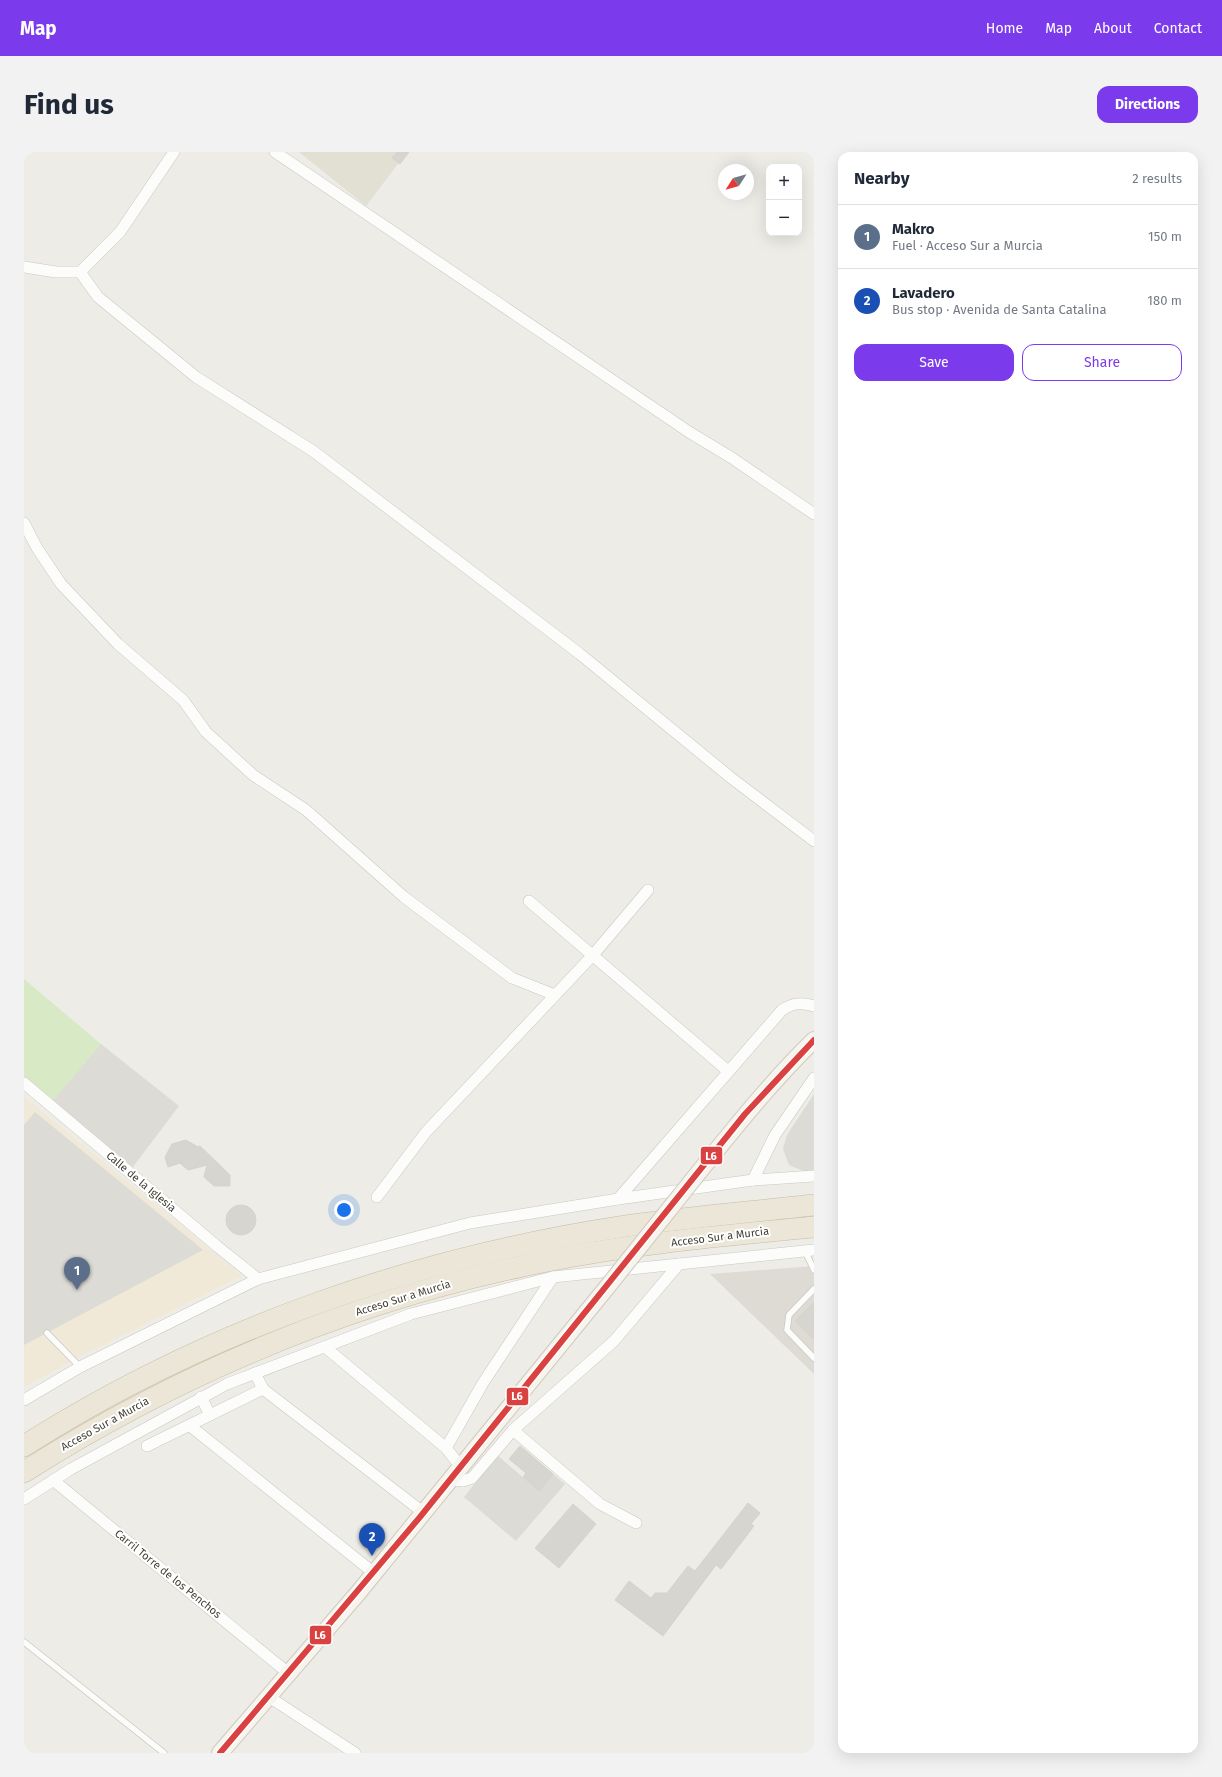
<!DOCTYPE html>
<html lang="en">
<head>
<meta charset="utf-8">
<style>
	body { margin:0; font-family:"Fira Sans",sans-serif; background:#f2f2f3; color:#1f2937 }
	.controls { position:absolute; right:12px; top:12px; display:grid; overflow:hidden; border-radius:8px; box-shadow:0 4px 16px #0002 }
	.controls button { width:36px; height:36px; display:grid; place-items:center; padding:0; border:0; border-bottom:1px solid #e0e1e3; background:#fff; color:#1f2937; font:20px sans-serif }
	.compass { position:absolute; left:694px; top:12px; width:36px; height:36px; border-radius:50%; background:#fff; box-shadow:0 4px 16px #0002; rotate:234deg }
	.you { position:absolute; left:320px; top:1058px; width:14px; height:14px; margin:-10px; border:3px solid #fff; border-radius:50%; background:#1a73e8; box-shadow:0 0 0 6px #1a73e833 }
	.badge { display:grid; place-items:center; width:26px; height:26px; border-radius:50%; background:#7c3aed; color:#fff; font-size:13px; font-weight:700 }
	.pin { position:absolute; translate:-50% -33px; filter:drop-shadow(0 1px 2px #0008) }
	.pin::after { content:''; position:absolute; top:21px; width:14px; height:12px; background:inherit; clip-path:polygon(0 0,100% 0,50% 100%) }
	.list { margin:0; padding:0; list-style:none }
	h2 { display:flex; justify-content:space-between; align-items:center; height:52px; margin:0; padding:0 16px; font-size:17px }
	h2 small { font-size:13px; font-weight:400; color:#747a83 }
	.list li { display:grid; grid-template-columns:26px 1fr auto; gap:12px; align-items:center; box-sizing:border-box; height:64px; padding:0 16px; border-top:1px solid #e0e1e3 }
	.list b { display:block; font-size:15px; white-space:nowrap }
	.list p { margin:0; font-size:13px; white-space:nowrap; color:#747a83 }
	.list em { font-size:13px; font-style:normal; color:#747a83 }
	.actions { display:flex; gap:8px; padding:12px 16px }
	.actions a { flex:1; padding:9px 0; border:1px solid #7c3aed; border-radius:12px; text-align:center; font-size:14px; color:#7c3aed }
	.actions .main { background:#7c3aed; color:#fff }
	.map { position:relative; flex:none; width:790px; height:1601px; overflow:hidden; border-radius:12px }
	header { display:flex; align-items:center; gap:24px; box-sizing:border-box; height:56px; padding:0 20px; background:#7c3aed; color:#fff }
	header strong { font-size:19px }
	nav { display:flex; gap:22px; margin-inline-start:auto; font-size:14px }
	.intro { display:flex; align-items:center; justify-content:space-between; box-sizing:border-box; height:96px; padding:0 24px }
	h1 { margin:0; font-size:28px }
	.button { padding:10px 18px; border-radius:12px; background:#7c3aed; color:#fff; font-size:14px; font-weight:700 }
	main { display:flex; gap:24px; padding:0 24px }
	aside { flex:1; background:#fff; border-radius:12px; box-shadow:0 4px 16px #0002 }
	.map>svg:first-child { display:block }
	.residential { fill:#e2dfd3 }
	.commercial { fill:#f1e9d8 }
	.industrial { fill:#dedbd4 }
	.green { fill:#d7e9c5 }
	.parking { fill:#dddbd6 }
	.building { fill:#d7d5cf; stroke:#d6d3cc }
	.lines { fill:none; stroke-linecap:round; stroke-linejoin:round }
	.lane-casing { stroke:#cac8c2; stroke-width:7 }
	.street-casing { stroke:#cac8c2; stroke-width:12 }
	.secondary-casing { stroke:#cdcabd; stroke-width:18 }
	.highway-casing { stroke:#c5bca1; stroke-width:22 }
	.lane { stroke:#fcfcfb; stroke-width:5.5 }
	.street { stroke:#fcfcfb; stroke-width:11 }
	.secondary { stroke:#f6f4ec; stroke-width:16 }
	.highway { stroke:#ebe6d7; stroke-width:21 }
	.secondary-bridge-casing { stroke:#cdcabd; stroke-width:18; stroke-linecap:butt }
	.secondary-bridge { stroke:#f6f4ec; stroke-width:16 }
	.bus-1-casing { stroke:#fff; stroke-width:9 }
	.bus-1 { stroke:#da4241; stroke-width:6 }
	.labels { text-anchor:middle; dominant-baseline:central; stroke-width:4; stroke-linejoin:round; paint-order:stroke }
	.street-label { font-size:11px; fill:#423e33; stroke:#fff }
	.line-badge { stroke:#fff; stroke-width:1.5 }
	.badge-label { font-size:11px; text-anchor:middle; font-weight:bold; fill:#fff }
</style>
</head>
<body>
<header>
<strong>Map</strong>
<nav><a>Home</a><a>Map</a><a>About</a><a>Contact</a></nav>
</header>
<div class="intro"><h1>Find us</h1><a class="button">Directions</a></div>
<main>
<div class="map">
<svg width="790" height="1601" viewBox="0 0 790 1601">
	<rect width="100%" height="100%" fill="#eeece6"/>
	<path class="residential" d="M275 0H383L342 54Z"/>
	<path class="commercial" d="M0 945 218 1124 63 1201 0 1235Z"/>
	<path class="industrial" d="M790 1114V1222L686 1122Z"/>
	<path class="green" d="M0 827 77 892 26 952 0 931Z"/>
	<g class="parking">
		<path d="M77 892 155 954 105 1020 26 952Z"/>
		<path d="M790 942V1019H779L765 1013 759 997 763 983Z"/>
		<path d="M11 960 179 1098 0 1193V973Z"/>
		<path d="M473 1303 515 1339 529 1322 541 1332 492 1389 440 1345Z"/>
	</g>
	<g class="building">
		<path d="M373 0H385L376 12 368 6Z"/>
		<path d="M162 988 174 995 176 994 206 1023V1034H190L180 1025 183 1013 164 1018 156 1011 144 1015 141 1005 148 992Z"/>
		<circle cx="217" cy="1068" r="15"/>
		<path d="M790 1150V1188L771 1169Z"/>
		<path d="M496 1294 529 1322 515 1339 499 1325 502 1321 485 1307Z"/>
		<path d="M724 1351 736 1361 727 1372 730 1374 697 1417 692 1413 639 1484 591 1448 605 1429 627 1446 631 1441H643L664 1414 671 1419Z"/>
		<path d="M549 1352 572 1372 535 1416 511 1396Z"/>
	</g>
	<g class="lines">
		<g class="lane-casing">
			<g id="lane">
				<path d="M781 1099 790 1118"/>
				<path d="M790 1137 765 1163 763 1178 790 1206"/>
				<path d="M23 1181 56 1215"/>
				<path d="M0 1490 140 1601"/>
			</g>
		</g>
		<g class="street-casing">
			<g id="street">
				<path d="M251 0 665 280 708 306 790 362"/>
				<path d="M0 115 32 120H56L96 80 150 0"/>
				<path d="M56 120 74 145 172 225 289 299 556 502 706 625 790 689"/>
				<path d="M0 371 13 396 37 432 94 492 159 548 182 580 229 623 282 658 380 745 488 826 531 843"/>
				<path d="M505 749 704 919"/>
				<path d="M0 931 194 1095 234 1127"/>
				<path d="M729 1028 751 983 790 926"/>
				<path d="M353 1045 402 980 569 803 624 738"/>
				<path d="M594 1047 758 858C769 851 777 850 790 854"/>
				<path d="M301 1195 422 1296"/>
				<path d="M239 1237 400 1361"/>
				<path d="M177 1245 186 1263"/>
				<path d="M0 1248 56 1215 234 1127 446 1071 594 1047 729 1028 790 1024"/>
				<path d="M165 1273 350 1421"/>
				<path d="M489 1278 576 1352 612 1371"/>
				<path d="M123 1294 239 1237 231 1221"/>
				<path d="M437 1315 422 1296 459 1231 529 1125"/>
				<path d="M29 1328 258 1516"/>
				<path d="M427 1328 439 1329 448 1326 489 1278 590 1189 655 1112"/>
				<path d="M0 1347 47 1317 203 1232 387 1162 529 1125 790 1098"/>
				<path d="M245 1545 331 1601"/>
			</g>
		</g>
		<g class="secondary-casing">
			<g id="secondary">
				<path d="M683 1010C717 968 751 926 790 888"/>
				<path d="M196 1601 334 1441 584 1134"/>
			</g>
		</g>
		<g class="highway-casing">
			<g id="highway">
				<path d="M0 1294C182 1178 389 1106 602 1074 665 1065 728 1060 790 1053"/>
				<path d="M0 1320C153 1223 321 1152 499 1114 594 1093 693 1084 790 1075"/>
			</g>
		</g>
		<use href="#lane" class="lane"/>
		<use href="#street" class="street"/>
		<use href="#secondary" class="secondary"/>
		<use href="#highway" class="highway"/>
		<g class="secondary-bridge-casing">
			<path id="secondary-bridge" d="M584 1134 683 1010"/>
		</g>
		<use href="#secondary-bridge" class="secondary-bridge"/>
		<g class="bus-1-casing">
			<path id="bus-1" d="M196 1601 396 1365 721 962 790 888"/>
		</g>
		<use href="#bus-1" class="bus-1"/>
	</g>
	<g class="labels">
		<g class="street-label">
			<text transform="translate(117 1030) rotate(40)">Calle de la Iglesia</text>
			<text transform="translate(696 1085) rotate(-7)">Acceso Sur a Murcia</text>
			<text transform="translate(379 1146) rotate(-17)">Acceso Sur a Murcia</text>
			<text transform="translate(81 1272) rotate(-29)">Acceso Sur a Murcia</text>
			<text transform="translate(144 1422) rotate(39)">Carril Torre de los Penchos</text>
		</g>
	</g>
	<g class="line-badge">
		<rect x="676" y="994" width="23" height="19" rx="4" fill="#da4241"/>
		<rect x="482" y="1235" width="23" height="19" rx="4" fill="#da4241"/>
		<rect x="285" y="1473" width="23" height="20" rx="4" fill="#da4241"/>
	</g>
	<g class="badge-label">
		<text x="687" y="1008">L6</text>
		<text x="493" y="1248">L6</text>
		<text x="296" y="1487">L6</text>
	</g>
</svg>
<div class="controls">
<button>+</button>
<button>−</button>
</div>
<svg class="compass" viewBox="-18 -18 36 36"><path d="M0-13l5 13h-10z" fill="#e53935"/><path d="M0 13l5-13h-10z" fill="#747a83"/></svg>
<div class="you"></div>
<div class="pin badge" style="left:53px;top:1138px;background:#5c6f8a">1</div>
<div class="pin badge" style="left:348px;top:1404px;background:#1a4fb4">2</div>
</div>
<aside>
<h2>Nearby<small>2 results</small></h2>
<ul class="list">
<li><span class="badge" style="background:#5c6f8a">1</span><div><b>Makro</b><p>Fuel · Acceso Sur a Murcia</p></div><em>150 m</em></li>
<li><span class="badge" style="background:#1a4fb4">2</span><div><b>Lavadero</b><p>Bus stop · Avenida de Santa Catalina</p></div><em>180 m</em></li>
</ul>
<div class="actions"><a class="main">Save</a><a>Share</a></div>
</aside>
</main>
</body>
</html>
